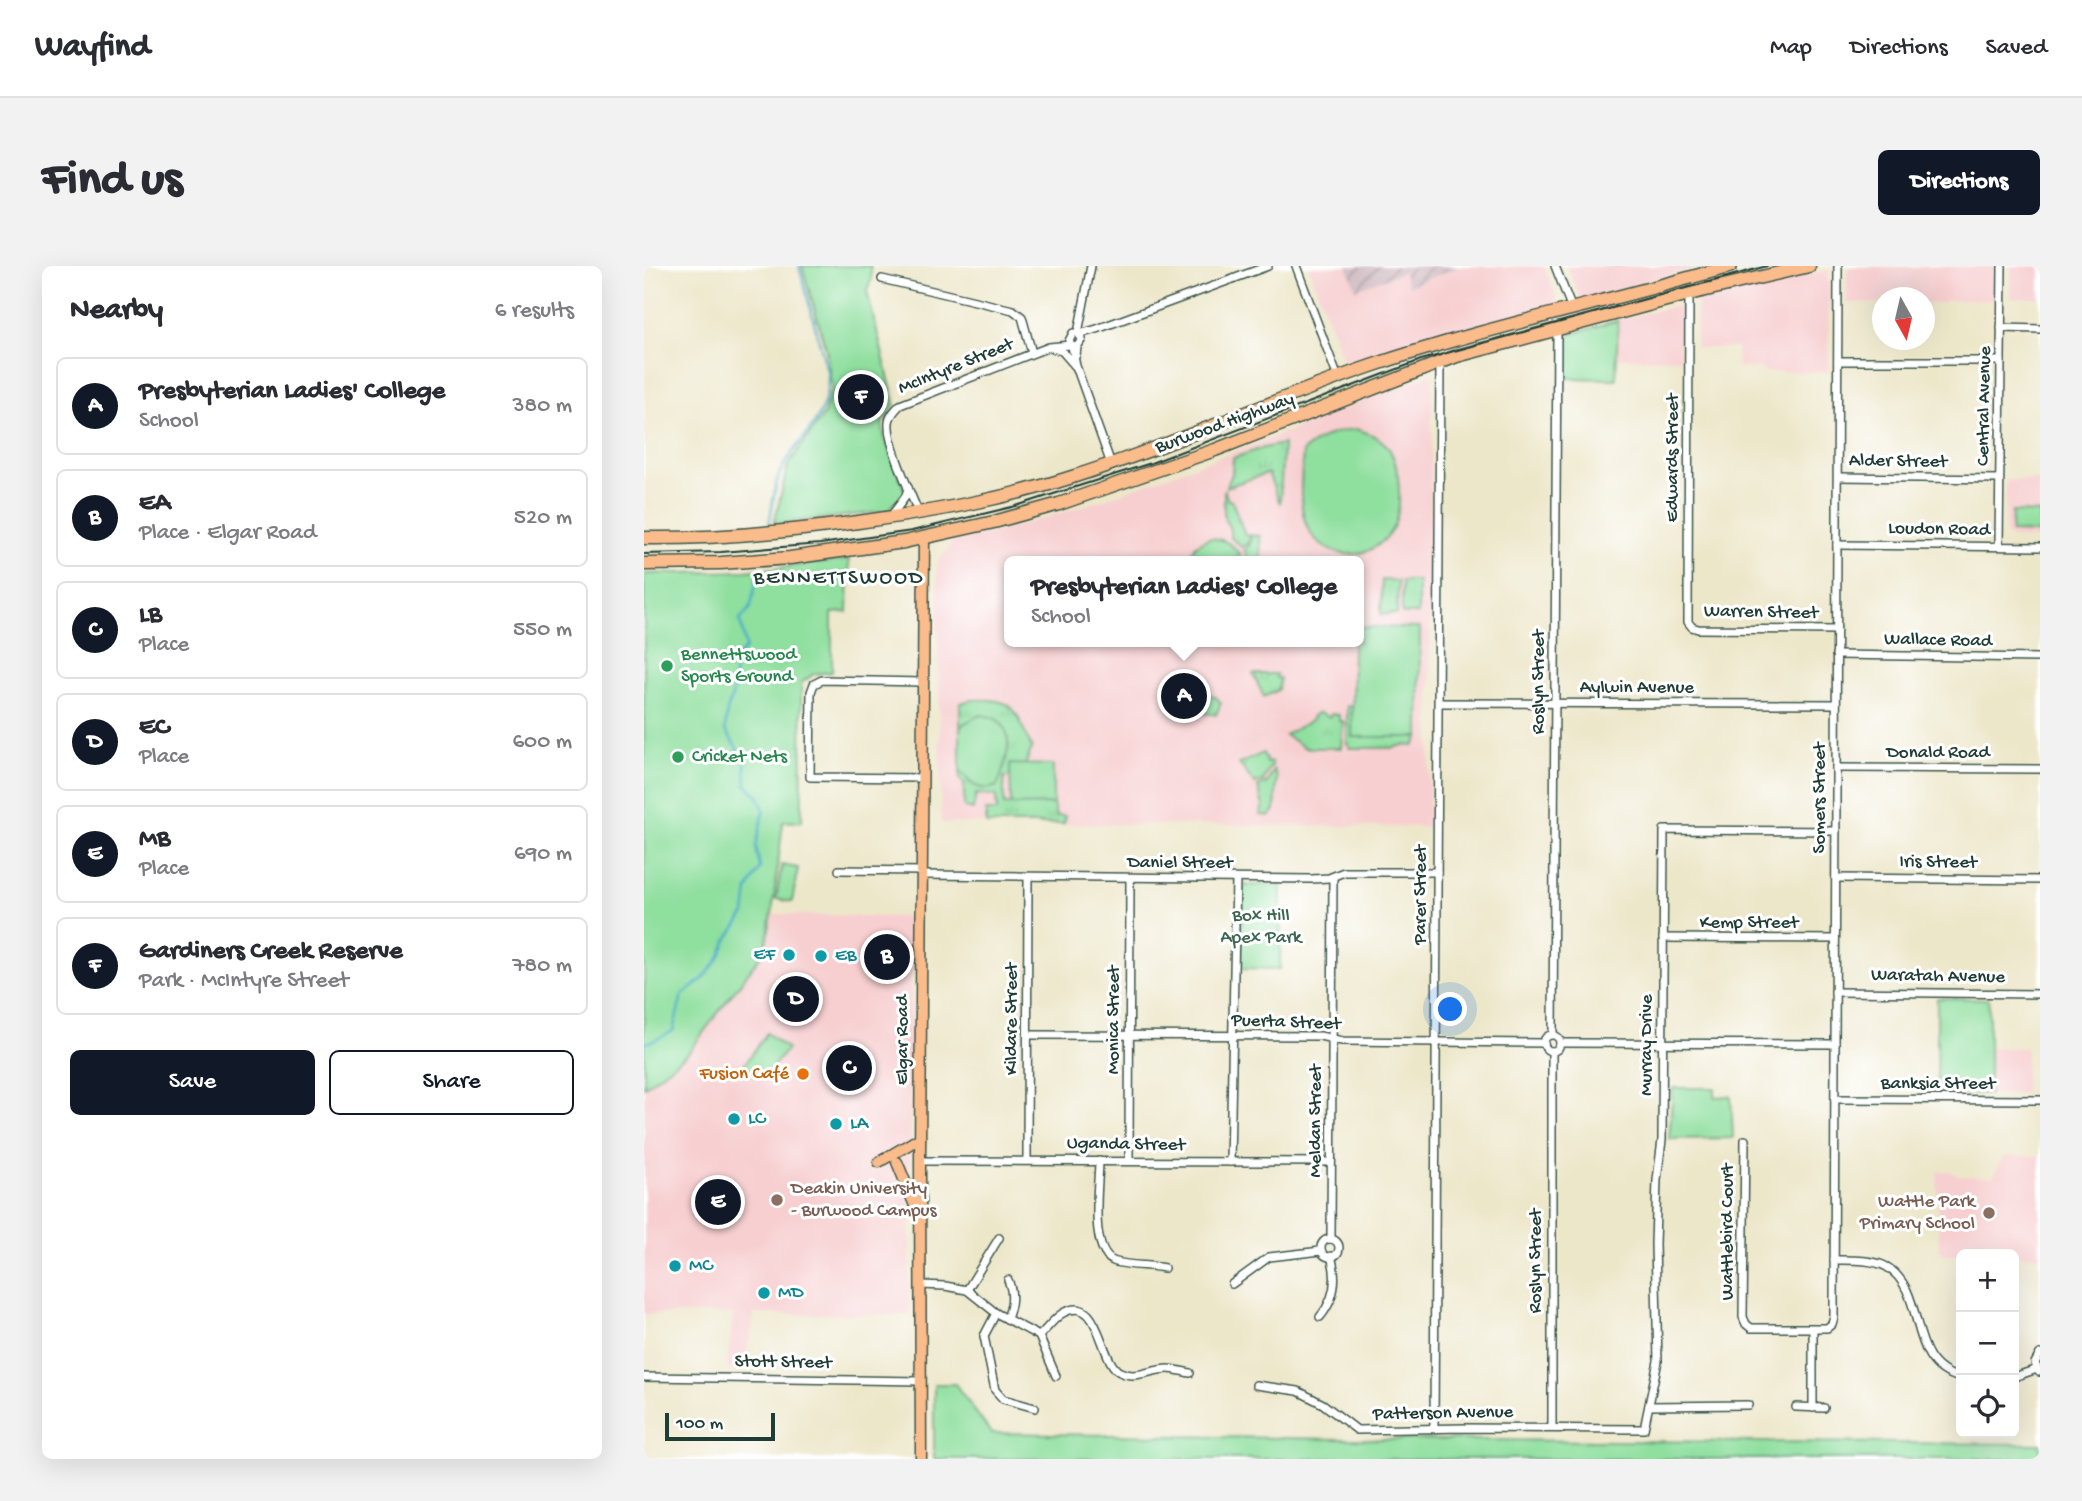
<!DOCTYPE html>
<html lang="en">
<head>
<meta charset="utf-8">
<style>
	body { margin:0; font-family:"Gochi Hand",sans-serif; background:#f2f2f3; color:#2b2b33 }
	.controls { position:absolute; right:21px; bottom:21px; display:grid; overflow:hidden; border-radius:10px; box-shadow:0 7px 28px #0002 }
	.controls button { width:63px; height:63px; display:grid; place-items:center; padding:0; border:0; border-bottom:2px solid #e1e1e2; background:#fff; color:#2b2b33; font:35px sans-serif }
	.compass { position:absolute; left:1228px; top:21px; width:63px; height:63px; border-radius:50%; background:#fff; box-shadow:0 7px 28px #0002; rotate:172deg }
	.scale { position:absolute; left:21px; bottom:18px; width:110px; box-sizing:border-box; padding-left:7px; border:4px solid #1f3d34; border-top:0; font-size:19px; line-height:24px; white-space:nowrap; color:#1f3d34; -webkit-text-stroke:5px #fff; paint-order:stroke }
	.you { position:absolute; left:807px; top:744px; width:24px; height:24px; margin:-18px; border:5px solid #fff; border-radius:50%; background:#1a73e8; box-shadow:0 0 0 10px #1a73e833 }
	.badge { display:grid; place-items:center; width:46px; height:46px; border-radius:50%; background:#111827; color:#fff; font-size:23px; font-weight:700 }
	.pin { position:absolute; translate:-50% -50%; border:4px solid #fff; box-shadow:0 2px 7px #0006 }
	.popup { position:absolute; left:360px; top:290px; width:360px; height:91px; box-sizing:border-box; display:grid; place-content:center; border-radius:10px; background:#fff; filter:drop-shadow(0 2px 5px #0005); font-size:23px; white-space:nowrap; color:#7c7c81 }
	.popup b { font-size:26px; color:#2b2b33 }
	.popup::after { content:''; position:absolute; left:50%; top:100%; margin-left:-14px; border:14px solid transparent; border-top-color:#fff }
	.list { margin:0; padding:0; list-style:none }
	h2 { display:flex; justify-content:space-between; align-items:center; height:91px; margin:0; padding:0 28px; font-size:30px }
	h2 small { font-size:23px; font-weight:400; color:#7c7c81 }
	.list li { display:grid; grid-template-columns:46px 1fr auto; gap:21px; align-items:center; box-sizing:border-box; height:98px; margin:0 14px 14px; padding:0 14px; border:2px solid #e1e1e2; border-radius:10px }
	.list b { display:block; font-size:26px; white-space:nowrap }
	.list p { margin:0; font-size:23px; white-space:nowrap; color:#7c7c81 }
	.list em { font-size:23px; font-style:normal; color:#7c7c81 }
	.actions { display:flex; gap:14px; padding:21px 28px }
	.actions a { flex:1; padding:16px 0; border:2px solid #111827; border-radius:10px; text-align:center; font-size:24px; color:#111827 }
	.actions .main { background:#111827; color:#fff }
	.icon { flex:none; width:38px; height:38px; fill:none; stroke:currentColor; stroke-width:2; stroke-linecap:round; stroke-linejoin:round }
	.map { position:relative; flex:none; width:1396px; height:1193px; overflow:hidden; border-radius:10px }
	header { display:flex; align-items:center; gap:42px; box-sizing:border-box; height:98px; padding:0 35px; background:#fff; border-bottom:2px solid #e1e1e2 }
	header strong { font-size:33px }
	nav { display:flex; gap:38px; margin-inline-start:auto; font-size:24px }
	.intro { display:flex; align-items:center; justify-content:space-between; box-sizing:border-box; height:168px; padding:0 42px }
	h1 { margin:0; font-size:49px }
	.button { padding:18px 32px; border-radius:10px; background:#111827; color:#fff; font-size:24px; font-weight:700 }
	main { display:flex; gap:42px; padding:0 42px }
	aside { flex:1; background:#fff; border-radius:10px; box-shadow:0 7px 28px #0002 }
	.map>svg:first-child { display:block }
	.built { fill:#f7cfd0; fill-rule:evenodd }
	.industrial { fill:url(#industrial-furrows) }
	.grass { fill:url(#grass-tufts); stroke:#578e6a; stroke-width:2 }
	.park { fill:#8fdf9f; stroke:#578e6a; stroke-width:2 }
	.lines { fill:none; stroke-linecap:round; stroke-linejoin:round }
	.stream { stroke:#45abc4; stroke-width:2.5 }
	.street-casing { stroke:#3e564a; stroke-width:10 }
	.primary-casing { stroke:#3e564a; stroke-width:13 }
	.highway-casing { stroke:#3e564a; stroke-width:15 }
	.street { stroke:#fff; stroke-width:7 }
	.primary { stroke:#fabc8b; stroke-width:10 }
	.highway { stroke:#fabc8b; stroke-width:12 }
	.tram { stroke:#1f3d34; stroke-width:2 }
	.leisure-dot { fill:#2e9e5b; stroke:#fff; stroke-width:2.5 }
	.culture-dot { fill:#0f9aa8; stroke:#fff; stroke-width:2.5 }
	.food-dot { fill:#e8710a; stroke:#fff; stroke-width:2.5 }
	.education-dot { fill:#8d6e63; stroke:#fff; stroke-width:2.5 }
	.labels { text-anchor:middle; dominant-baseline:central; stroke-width:6; stroke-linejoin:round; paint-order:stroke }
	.street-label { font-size:19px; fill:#1f3d34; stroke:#fff }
	.leisure-label { font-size:19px; fill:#27864d; stroke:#fff; text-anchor:start }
	.park-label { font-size:19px; fill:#3b664f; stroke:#fff }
	.culture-label { font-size:19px; fill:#0d838f; stroke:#fff; text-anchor:start }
	.food-label { font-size:19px; fill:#c56008; stroke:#fff; text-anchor:end }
	.education-label { font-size:19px; fill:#785e54; stroke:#fff; text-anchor:start }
	.neighbourhood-label { font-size:21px; letter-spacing:2px; fill:#1f3d34; stroke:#fff }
</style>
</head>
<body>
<header>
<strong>Wayfind</strong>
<nav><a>Map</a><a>Directions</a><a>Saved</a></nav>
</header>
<div class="intro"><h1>Find us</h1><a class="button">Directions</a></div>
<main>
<aside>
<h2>Nearby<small>6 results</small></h2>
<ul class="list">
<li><span class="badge">A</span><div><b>Presbyterian Ladies' College</b><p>School</p></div><em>380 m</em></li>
<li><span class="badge">B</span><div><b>EA</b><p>Place · Elgar Road</p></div><em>520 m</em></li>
<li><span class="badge">C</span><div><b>LB</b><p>Place</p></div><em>550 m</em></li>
<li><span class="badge">D</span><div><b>EC</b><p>Place</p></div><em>600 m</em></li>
<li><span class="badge">E</span><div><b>MB</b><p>Place</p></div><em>690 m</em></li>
<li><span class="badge">F</span><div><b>Gardiners Creek Reserve</b><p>Park · McIntyre Street</p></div><em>780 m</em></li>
</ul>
<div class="actions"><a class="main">Save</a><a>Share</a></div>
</aside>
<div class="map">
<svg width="1396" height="1193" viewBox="0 0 1396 1193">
	<defs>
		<pattern id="industrial-furrows" width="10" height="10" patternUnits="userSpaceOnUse" patternTransform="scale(1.75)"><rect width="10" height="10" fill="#d2bdc5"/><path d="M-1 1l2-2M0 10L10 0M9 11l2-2" fill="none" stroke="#aa9ba1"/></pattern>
		<pattern id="grass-tufts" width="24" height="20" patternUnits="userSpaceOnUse" patternTransform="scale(1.75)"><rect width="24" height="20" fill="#8fdf9f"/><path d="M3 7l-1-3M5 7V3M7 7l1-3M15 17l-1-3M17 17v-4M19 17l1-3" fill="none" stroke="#7bc08a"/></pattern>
	</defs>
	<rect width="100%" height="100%" fill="#fff"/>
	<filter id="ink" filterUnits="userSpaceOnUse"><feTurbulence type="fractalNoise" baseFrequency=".0143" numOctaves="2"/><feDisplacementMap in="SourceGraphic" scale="14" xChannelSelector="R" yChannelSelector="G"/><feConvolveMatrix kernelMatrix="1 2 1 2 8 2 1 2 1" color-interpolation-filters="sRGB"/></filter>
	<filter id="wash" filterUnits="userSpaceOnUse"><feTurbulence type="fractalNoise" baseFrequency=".00686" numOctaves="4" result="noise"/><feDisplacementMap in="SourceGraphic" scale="28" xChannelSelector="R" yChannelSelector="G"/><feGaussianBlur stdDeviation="1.57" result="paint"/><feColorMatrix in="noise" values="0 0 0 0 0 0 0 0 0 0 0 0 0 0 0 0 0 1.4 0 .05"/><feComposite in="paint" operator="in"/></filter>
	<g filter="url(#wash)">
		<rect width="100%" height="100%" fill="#ede7ca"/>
		<g class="built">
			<path d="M664 0H703L712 23 759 6 765 20 818 0H858L860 3 868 0H900L915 39 809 65 701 99Z"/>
			<path d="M923 0H1058L940 33 935 30Z"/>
			<path d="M1350 0 1349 34H1301L1300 37H1281L1280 32H1238V37H1202L1203 6 1206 1Z"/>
			<path d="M1367 0H1396V32H1366Z"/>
			<path d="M1185 4V106H1119L1118 102H1094L1093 82H1052L1053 35 1121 16Z"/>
			<path d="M1037 39V93L973 92 974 54Z"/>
			<path d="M786 108 788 110 785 561 297 557 293 297 309 275 371 261 458 234 627 172ZM365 295H715V376H365Z"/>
			<path d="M1362 214H1396V273L1366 272 1361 268Z"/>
			<path d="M128 648 268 651 265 1049 110 1048 106 1076 104 1077 103 1103H83L89 1048H0V821L44 787 120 684Z"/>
			<path d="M1345 782H1382L1381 828H1345Z"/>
			<path d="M1360 890H1396V990H1370V988L1302 989 1295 984 1293 905H1306L1314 910 1349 911Z"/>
		</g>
		<path class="industrial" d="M703 0H818L764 20 759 6 712 23Z"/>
		<g class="grass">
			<path d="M639 178 636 238 624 207 582 221 588 208 589 192 619 182Z"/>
			<path d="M580 223 584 234 588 235 601 269H606L603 278 598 281 586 271V263L580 251Z"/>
			<path d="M608 269 616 270 617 295H605L600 284 606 278Z"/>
			<path d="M564 272C581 272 592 279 599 295H543L552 279Z"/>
			<path d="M609 408H633L632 412H636L634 424 620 431Z"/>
			<path d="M554 423 572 431 577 437 572 449 560 447 546 453 538 436 541 429Z"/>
			<path d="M328 434C376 432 369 444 388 482L381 499H366V511H360V539L409 538 412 550H421L420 558H342V545H353L352 530 332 528 329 544 320 542V517L316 514V437Z"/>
			<path d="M703 440 709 441V471H775L770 480 759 479 749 482H705V478H703Z"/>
			<path d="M675 447 685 451 687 448 695 449V455H699L697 482H661L641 469 669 453 668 450Z"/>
			<path d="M619 487 623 497 627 496 628 500 625 503 619 515 611 518 595 498Z"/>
			<path d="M630 504 633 511 631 544 626 550 616 549 619 540 614 521 623 517Z"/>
		</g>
		<g class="park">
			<path d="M158 0H227V14L223 25 251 138 238 157 241 173 261 226 243 245 130 258 144 199 180 148 188 123 182 83Z"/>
			<path d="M974 54 972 113 921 112V70Z"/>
			<path d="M712 163C740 171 750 181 754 211 756 229 757 252 745 268 722 300 673 293 661 255 654 233 658 208 659 185 677 171 690 165 712 163Z"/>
			<path d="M1368 246 1396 247V267L1367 266Z"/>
			<path d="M205 294 204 346 188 347V406L170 408 157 417 158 555 139 556 128 648 121 684 44 787 0 821V308L101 305Z"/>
			<path d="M738 314 754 315 753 348H737Z"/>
			<rect x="758" y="315" width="16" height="33"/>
			<path d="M715 361 776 362 775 471H708L709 376H715Z"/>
			<path d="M336 449C377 452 364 494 353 520 335 527 326 518 316 504V466L319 458Z"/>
			<path d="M366 498 409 499V538L367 539Z"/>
			<path d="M138 599 154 602 148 636 132 633Z"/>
			<path d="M598 619H637L636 703 597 702Z"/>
			<path d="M1293 732 1345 733V828L1293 827Z"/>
			<path d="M123 767 143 783 119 813 100 799Z"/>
			<path d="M1029 822H1071V831L1087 830 1089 872 1025 873Z"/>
			<path d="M290 1118H311L347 1167 697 1173 1396 1178V1193H290Z"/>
		</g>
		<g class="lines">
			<g class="stream">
				<path d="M125 257C129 241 130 218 137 204 157 168 186 154 184 108L155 0"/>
				<path d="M0 777 9 775 29 765 38 729 57 715 74 694 84 672 101 648 104 624 116 602 112 580 120 544 114 530 102 519 101 494 81 464 83 445 89 427 91 393 102 382 96 353 106 343 113 312"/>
			</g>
		</g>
	</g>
	<g filter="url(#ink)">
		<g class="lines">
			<g class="street-casing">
				<g id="street">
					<path d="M652 0 694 112"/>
					<path d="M911 0 928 43"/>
					<path d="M238 13 369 44 378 51 388 87"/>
					<path d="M1045 28 1044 356 1048 361 1054 363 1193 364"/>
					<path d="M1357 62 1396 63"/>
					<path d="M434 67 447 0"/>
					<path d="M435 68 453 63 624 0"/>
					<path d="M428 80 432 100 467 198"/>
					<path d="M408 82 418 85 431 100"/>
					<path d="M432 89 433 81 438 73 434 67H429L425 75 428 80 433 81"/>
					<path d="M1194 95H1357"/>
					<path d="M1194 211 1355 213"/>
					<path d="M275 248C267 228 243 177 245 157 245 150 251 144 256 139L405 81 426 79"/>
					<path d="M247 250 262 230 264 222"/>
					<path d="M1193 279 1396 281"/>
					<path d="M1355 280 1358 0"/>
					<path d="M1192 389 1396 392"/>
					<path d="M795 437 1192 438"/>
					<path d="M1192 502 1396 503"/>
					<path d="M278 512 166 511 167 426 170 418 178 414 279 416"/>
					<path d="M195 604 278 605"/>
					<path d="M278 609 668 613 685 612 700 606H793"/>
					<path d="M1192 612 1396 614"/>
					<path d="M1019 672 1191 673"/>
					<path d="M1191 726 1396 728"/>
					<path d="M909 768 913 64"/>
					<circle cx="908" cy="777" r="8"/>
					<path d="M384 769 676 770 698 775 900 777"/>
					<path d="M917 777 1191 778"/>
					<path d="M1191 833 1396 834"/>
					<path d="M1101 874 1099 1051 1102 1058 1107 1062H1183L1188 1058 1190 1051 1194 0"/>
					<path d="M383 894 384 611"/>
					<path d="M276 895 687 896"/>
					<path d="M455 895C455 917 444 989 472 996 487 1000 505 999 520 1002"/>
					<path d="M485 895 486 612"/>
					<path d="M586 896 592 613"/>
					<path d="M687 973 689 611"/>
					<circle cx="686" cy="982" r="9"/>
					<path d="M1190 994C1205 994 1229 993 1243 1001 1285 1027 1260 1099 1317 1112"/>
					<path d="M588 1018 625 991 677 985"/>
					<path d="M277 1019 301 1020 323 1024 352 1047 395 1070C403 1063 410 1052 419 1047 457 1026 455 1096 476 1106 492 1114 508 1103 524 1103 531 1103 539 1106 546 1107"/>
					<path d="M323 1024 355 972"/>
					<path d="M352 1047 340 1070 351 1124 359 1133 391 1142"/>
					<path d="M676 1051C691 1033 694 1013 687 990"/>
					<path d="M363 1053C368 1039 370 1028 364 1014"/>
					<path d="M1169 1063V1142"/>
					<path d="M395 1070 412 1110"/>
					<path d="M1395 1106 1391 1097 1396 1088"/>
					<path d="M0 1111 277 1115"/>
					<path d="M1370 1111 1393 1103"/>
					<path d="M612 1119 654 1125 679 1138 713 1164 821 1162 1000 1163 1014 1095 1011 978 1013 914 1018 874 1020 564 1192 565"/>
					<path d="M1005 1140 1104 1139"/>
					<path d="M1152 1141 1180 1142"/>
					<path d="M908 1162V785"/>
					<path d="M790 1163 796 96"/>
				</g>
			</g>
			<g class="primary-casing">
				<g id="primary">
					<path d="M235 896 276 872"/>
					<path d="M253 896 274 947"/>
					<path d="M277 1193 276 895 280 272"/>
				</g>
			</g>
			<g class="highway-casing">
				<g id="highway">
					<path d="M0 272C72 273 143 266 214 256 286 246 356 234 425 212 527 180 625 135 727 100 845 60 968 35 1087 0"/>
					<path d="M0 298 77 297 146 292 260 276 350 256 415 238 571 184 813 90 1045 28 1165 0"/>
				</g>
			</g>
			<use href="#street" class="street"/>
			<use href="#primary" class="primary"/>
			<use href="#highway" class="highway"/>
			<path class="tram" d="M0 288 77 286 176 278 268 265 372 240 507 197 777 94 1123 0"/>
		</g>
	</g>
	<g class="leisure-dot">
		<circle cx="23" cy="400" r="7"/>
		<circle cx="34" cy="491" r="7"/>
	</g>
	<g class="culture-dot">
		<circle cx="145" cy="689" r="7"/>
		<circle cx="177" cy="690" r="7"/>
		<circle cx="90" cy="853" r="7"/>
		<circle cx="192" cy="858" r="7"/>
		<circle cx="31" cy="1000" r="7"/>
		<circle cx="120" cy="1027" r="7"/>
	</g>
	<circle class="food-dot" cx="159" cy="808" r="7"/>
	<g class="education-dot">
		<circle cx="133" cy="934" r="7"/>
		<circle cx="1345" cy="947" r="7"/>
	</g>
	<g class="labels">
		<g class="street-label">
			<text transform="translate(312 101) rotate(-22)">McIntyre Street</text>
			<text transform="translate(1341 140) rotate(-89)">Central Avenue</text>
			<text transform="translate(581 158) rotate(-20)">Burwood Highway</text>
			<text transform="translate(1029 192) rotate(-90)">Edwards Street</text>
			<text transform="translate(1254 196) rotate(1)">Alder Street</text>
			<text transform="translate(1295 264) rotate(1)">Loudon Road</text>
			<text transform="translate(1117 347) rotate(1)">Warren Street</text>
			<text transform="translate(1294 375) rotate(1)">Wallace Road</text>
			<text transform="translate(895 416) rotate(-90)">Roslyn Street</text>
			<text x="993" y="422">Aylwin Avenue</text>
			<text x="1294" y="487">Donald Road</text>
			<text transform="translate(1176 532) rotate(-90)">Somers Street</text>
			<text x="536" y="597">Daniel Street</text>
			<text transform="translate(1294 597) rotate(1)">Iris Street</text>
			<text transform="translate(777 629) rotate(-90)">Parer Street</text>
			<text x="1105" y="657">Kemp Street</text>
			<text transform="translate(1294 711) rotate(1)">Waratah Avenue</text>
			<text transform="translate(368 753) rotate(-90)">Kildare Street</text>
			<text transform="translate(470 754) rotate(-90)">Monica Street</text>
			<text transform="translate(642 757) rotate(2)">Puerta Street</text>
			<text transform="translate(259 774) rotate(-90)">Elgar Road</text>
			<text transform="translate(1003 779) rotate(-90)">Murray Drive</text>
			<text x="1294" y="818">Banksia Street</text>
			<text transform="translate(672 855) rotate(-90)">Meldan Street</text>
			<text transform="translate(482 879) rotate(1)">Uganda Street</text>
			<text transform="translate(1084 966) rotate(-90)">Wattlebird Court</text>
			<text transform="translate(892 995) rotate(-90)">Roslyn Street</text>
			<text transform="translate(139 1097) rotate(1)">Stott Street</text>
			<text transform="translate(799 1148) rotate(-1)">Patterson Avenue</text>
		</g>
		<g class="leisure-label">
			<text x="37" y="389">Bennettswood<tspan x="37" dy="22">Sports Ground</tspan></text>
			<text x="48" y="491">Cricket Nets</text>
		</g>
		<g class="park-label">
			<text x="617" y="650">Box Hill<tspan x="617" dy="22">Apex Park</tspan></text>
		</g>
		<g class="culture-label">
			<text x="131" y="689" text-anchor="end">EF</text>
			<text x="191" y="690">EB</text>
			<text x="104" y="853">LC</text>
			<text x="206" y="858">LA</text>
			<text x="45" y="1000">MC</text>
			<text x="134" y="1027">MD</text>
		</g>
		<g class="food-label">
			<text x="145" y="808">Fusion Café</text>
		</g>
		<g class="education-label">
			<text x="147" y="923">Deakin University<tspan x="147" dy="22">- Burwood Campus</tspan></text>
			<text x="1331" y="936" text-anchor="end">Wattle Park<tspan x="1331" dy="22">Primary School</tspan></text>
		</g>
		<g class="neighbourhood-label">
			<text x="195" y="313">BENNETTSWOOD</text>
		</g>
	</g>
</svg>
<div class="controls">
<button>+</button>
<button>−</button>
<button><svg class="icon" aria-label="locate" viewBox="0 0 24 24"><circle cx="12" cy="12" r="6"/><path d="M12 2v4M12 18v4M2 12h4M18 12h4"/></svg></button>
</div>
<svg class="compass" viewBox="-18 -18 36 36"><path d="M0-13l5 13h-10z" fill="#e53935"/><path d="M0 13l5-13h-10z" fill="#7c7c81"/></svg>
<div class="scale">100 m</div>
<div class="you"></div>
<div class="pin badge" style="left:540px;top:430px">A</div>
<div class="popup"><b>Presbyterian Ladies' College</b>School</div>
<div class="pin badge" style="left:243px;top:691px">B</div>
<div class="pin badge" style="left:205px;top:802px">C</div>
<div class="pin badge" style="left:152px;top:733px">D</div>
<div class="pin badge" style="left:74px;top:936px">E</div>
<div class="pin badge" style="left:217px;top:131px">F</div>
</div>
</main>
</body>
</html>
